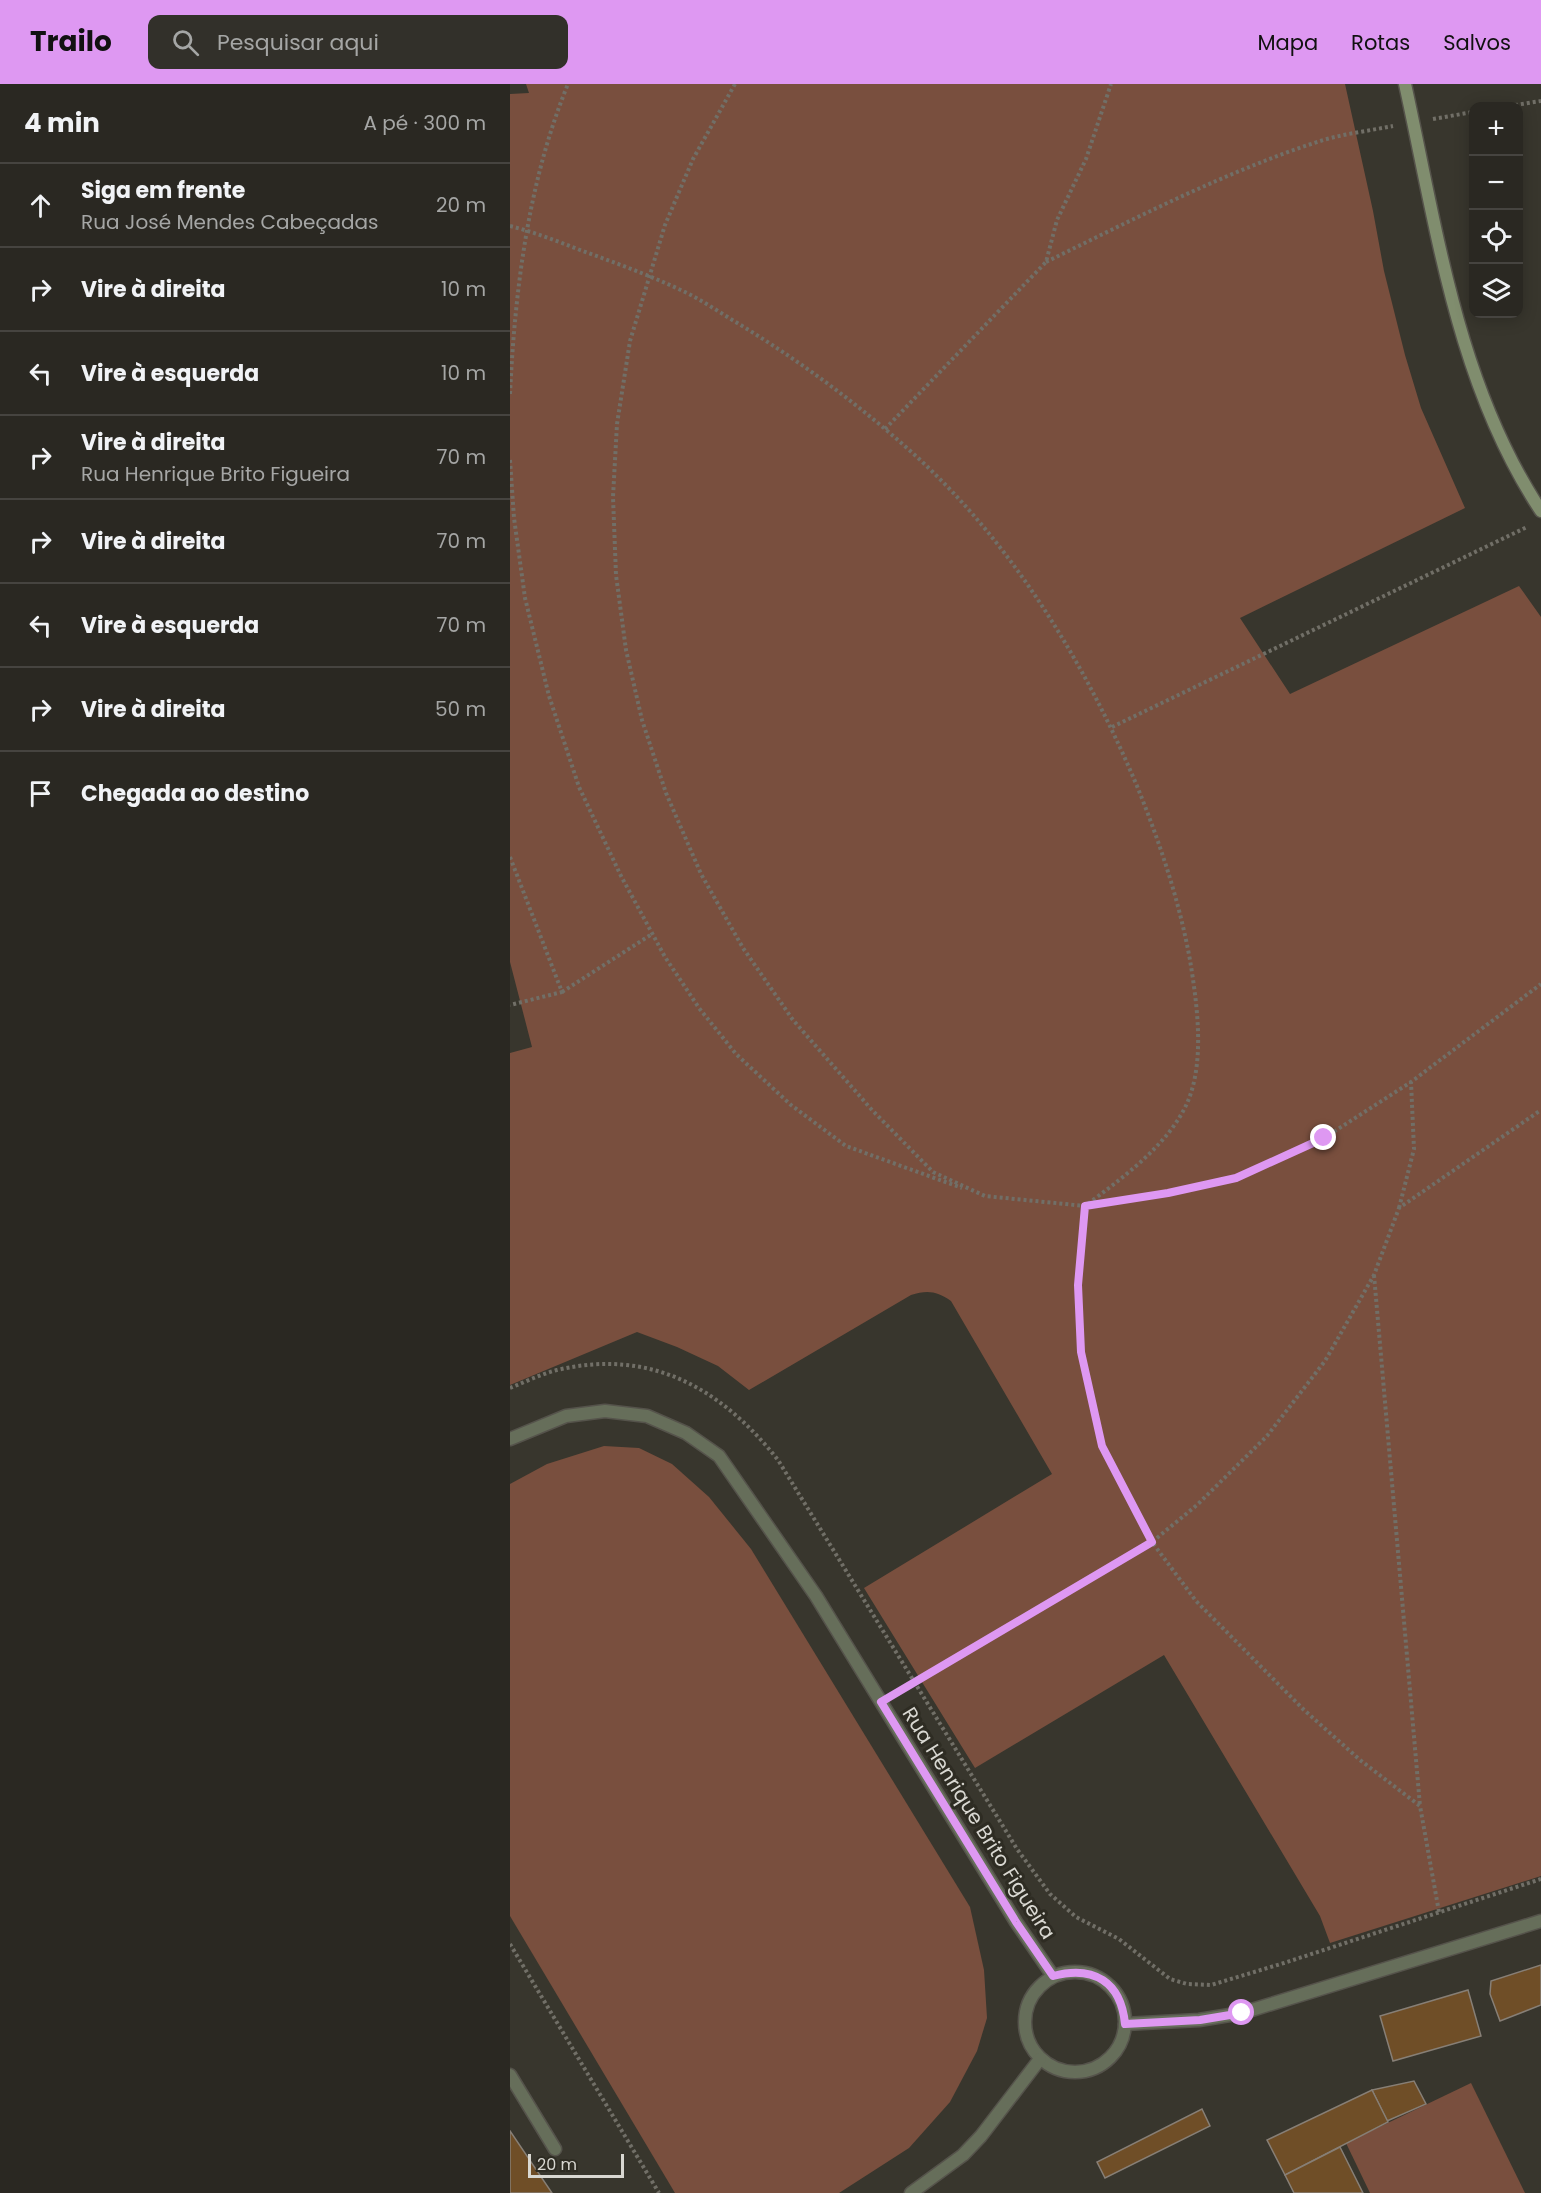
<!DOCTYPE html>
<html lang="pt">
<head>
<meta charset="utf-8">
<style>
	body { margin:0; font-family:Poppins,sans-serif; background:#32302a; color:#f1f3f6 }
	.controls { position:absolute; right:18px; top:18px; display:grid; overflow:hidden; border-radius:12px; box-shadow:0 3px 15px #0003 }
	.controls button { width:54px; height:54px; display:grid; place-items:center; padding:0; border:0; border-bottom:2px solid #464440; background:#2a2822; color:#f1f3f6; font:30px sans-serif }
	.scale { position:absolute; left:18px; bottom:15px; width:96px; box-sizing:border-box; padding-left:6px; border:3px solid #d9d8d2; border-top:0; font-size:16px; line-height:21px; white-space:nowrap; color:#d9d8d2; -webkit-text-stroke:4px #2e2c23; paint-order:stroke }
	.stop { position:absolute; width:18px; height:18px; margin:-14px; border:4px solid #de98f2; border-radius:50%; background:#fff }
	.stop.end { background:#de98f2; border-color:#fff; box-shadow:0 2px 6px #0008 }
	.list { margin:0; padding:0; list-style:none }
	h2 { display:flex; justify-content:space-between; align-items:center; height:78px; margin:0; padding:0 24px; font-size:26px }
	h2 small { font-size:20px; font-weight:400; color:#a5a6a5 }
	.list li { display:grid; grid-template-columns:39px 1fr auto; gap:18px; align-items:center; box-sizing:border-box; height:84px; padding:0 24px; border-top:2px solid #464440 }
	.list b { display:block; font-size:22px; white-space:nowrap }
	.list p { margin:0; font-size:20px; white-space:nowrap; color:#a5a6a5 }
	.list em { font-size:20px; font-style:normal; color:#a5a6a5 }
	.icon { flex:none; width:33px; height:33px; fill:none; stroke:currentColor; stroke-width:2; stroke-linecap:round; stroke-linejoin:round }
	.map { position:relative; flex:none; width:1031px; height:2109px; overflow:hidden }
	header { display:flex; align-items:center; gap:36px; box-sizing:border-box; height:84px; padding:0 30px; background:#de98f2; color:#111 }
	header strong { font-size:28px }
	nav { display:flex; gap:33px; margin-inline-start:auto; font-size:21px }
	.search { width:420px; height:54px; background:#32302a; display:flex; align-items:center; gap:15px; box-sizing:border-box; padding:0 21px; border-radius:12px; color:#a5a6a5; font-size:22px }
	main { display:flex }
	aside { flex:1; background:#2a2822 }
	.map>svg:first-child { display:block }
	.green { fill:#794f3e }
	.building { fill:#6f4e27; stroke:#877f76; stroke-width:1.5 }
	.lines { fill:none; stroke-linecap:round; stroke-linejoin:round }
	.lane-casing { stroke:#55534b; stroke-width:15 }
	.street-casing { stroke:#55534b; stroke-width:15 }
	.secondary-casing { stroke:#55534b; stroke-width:15 }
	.path { stroke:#716f67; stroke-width:4; stroke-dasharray:3 3; stroke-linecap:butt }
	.lane { stroke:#666e5a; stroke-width:12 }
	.street { stroke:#666e5a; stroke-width:12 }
	.secondary { stroke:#808d6e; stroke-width:12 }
	.route { stroke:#de98f2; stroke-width:8 }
	.labels { text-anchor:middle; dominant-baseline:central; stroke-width:6; stroke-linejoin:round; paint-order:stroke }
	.street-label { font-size:20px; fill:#d9d8d2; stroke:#2e2c23 }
</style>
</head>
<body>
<header>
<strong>Trailo</strong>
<div class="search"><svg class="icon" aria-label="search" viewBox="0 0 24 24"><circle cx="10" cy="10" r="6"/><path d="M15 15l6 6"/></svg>Pesquisar aqui</div>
<nav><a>Mapa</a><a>Rotas</a><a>Salvos</a></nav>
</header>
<main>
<aside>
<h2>4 min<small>A pé · 300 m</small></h2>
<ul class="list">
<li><svg class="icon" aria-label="ahead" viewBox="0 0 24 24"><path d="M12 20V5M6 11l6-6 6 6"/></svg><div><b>Siga em frente</b><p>Rua José Mendes Cabeçadas</p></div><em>20 m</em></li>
<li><svg class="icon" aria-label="right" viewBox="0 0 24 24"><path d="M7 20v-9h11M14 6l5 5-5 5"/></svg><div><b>Vire à direita</b></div><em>10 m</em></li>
<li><svg class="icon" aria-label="left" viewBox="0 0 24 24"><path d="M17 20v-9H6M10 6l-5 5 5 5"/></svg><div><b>Vire à esquerda</b></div><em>10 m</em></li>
<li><svg class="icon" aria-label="right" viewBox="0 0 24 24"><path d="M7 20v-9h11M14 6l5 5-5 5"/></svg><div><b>Vire à direita</b><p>Rua Henrique Brito Figueira</p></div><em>70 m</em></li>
<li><svg class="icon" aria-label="right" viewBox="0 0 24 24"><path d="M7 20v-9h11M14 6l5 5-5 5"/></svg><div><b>Vire à direita</b></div><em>70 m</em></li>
<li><svg class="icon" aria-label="left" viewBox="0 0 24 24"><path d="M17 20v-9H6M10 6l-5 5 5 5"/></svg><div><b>Vire à esquerda</b></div><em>70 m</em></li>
<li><svg class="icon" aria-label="right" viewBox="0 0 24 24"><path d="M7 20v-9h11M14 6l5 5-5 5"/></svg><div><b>Vire à direita</b></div><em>50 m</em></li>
<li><svg class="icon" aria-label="arrive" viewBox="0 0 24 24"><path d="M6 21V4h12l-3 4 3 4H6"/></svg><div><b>Chegada ao destino</b></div></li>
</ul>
</aside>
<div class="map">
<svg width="1031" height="2109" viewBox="0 0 1031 2109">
	<rect width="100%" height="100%" fill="#38362d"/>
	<g class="green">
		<path d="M16 0H835L863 127 874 187 895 271 911 324 955 424 730 534 780 610 1009 502 1031 533V1792L820 1859 810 1832 654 1571 465 1684 354 1504 542 1390 441 1217C427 1207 417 1206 401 1211L239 1306 208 1282 167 1263 127 1248 0 1301V969L22 963 0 878V10L19 9Z"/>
		<path d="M94 1362 129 1364 162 1380 199 1413 241 1465 460 1823 474 1886 477 1934 467 1967 440 2018 399 2064 329 2109H165L0 1832V1400L37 1380Z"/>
		<path d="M961 1999 1015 2109H860L836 2059Z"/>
	</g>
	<g class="building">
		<path d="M1031 1881V1921L990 1937 980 1910 981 1897Z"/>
		<path d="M958 1906 971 1952 883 1977 870 1932Z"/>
		<path d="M904 1997 916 2020 877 2037 862 2006Z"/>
		<path d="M862 2006 878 2038 775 2091 757 2056Z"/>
		<path d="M692 2025 700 2042 595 2094 587 2078Z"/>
		<path d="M0 2047 42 2109H0Z"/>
		<path d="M830 2063 853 2109H784L775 2091Z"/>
	</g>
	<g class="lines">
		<g class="lane-casing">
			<path id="lane" d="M0 1991 45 2065"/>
		</g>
		<g class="street-casing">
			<g id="street">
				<path d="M0 1355 56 1332 95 1327 137 1332 176 1349 209 1372 306 1512 506 1838 543 1892"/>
				<circle cx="565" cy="1938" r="50"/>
				<path d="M615 1940 689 1936 732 1929 1031 1837"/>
				<path d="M401 2109 453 2071 471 2052 530 1975"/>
			</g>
		</g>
		<g class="secondary-casing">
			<path id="secondary" d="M895 0C927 145 947 300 1031 427"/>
		</g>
		<g class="path">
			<path d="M225 0 183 75 155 141 120 257 107 340 103 413 106 491 116 566 132 636 156 709 191 790 233 864 283 936 362 1026 423 1088 475 1112 575 1122 658 1109 726 1094 814 1054 901 998 1031 900"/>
			<path d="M999 22 1031 17"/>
			<path d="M923 35 963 28"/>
			<path d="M0 142C24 148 47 157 70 166 106 179 142 192 177 209 195 218 212 230 229 240 293 279 352 323 407 373 505 463 576 581 627 702 650 759 669 816 680 876 687 919 695 976 678 1017 660 1060 611 1095 575 1122L568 1201 571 1268 592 1362 642 1458 686 1517 794 1626 850 1676 910 1722 929 1828"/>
			<path d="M536 178C624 135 713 89 807 58 831 50 858 47 883 42"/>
			<path d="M0 310C5 206 18 98 58 0"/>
			<path d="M375 345 536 178 547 136 576 75 601 0"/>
			<path d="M0 376 4 434 15 514 39 612 69 703 111 792 155 873 189 924 226 970 281 1021 336 1062 452 1104"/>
			<path d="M602 643 1017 443"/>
			<path d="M0 773 52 908 0 921"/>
			<path d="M52 908 142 850"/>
			<path d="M889 1124 904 1065 901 998"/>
			<path d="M864 1191 910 1722"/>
			<path d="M0 1304C15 1298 31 1290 47 1286 141 1264 211 1304 268 1376L507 1765 540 1810 566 1833 609 1855 660 1895 677 1900 701 1901 774 1879 1031 1795"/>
			<path d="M389 1607 642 1458 687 1421 757 1352 815 1277 864 1191 889 1124 1031 1026"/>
			<path d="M0 1860 149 2109"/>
		</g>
		<use href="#lane" class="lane"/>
		<use href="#street" class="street"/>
		<use href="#secondary" class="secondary"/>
	</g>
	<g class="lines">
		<path class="route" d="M732 1929 690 1936 615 1940C611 1898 584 1881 543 1892L506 1838 371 1618 642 1458 592 1362 571 1268 568 1201 575 1122 658 1109 726 1094 814 1054"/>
	</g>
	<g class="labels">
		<g class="street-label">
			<text transform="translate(469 1739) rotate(58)">Rua Henrique Brito Figueira</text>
		</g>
	</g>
</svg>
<div class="controls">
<button>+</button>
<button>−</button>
<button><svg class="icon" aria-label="locate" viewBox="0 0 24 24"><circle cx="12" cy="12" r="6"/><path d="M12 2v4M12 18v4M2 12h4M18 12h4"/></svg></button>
<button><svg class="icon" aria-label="layers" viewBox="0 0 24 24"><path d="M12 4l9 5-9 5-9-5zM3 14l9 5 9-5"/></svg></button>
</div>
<div class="scale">20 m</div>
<div class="stop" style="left:732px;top:1929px"></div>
<div class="stop end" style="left:814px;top:1054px"></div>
</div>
</main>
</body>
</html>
